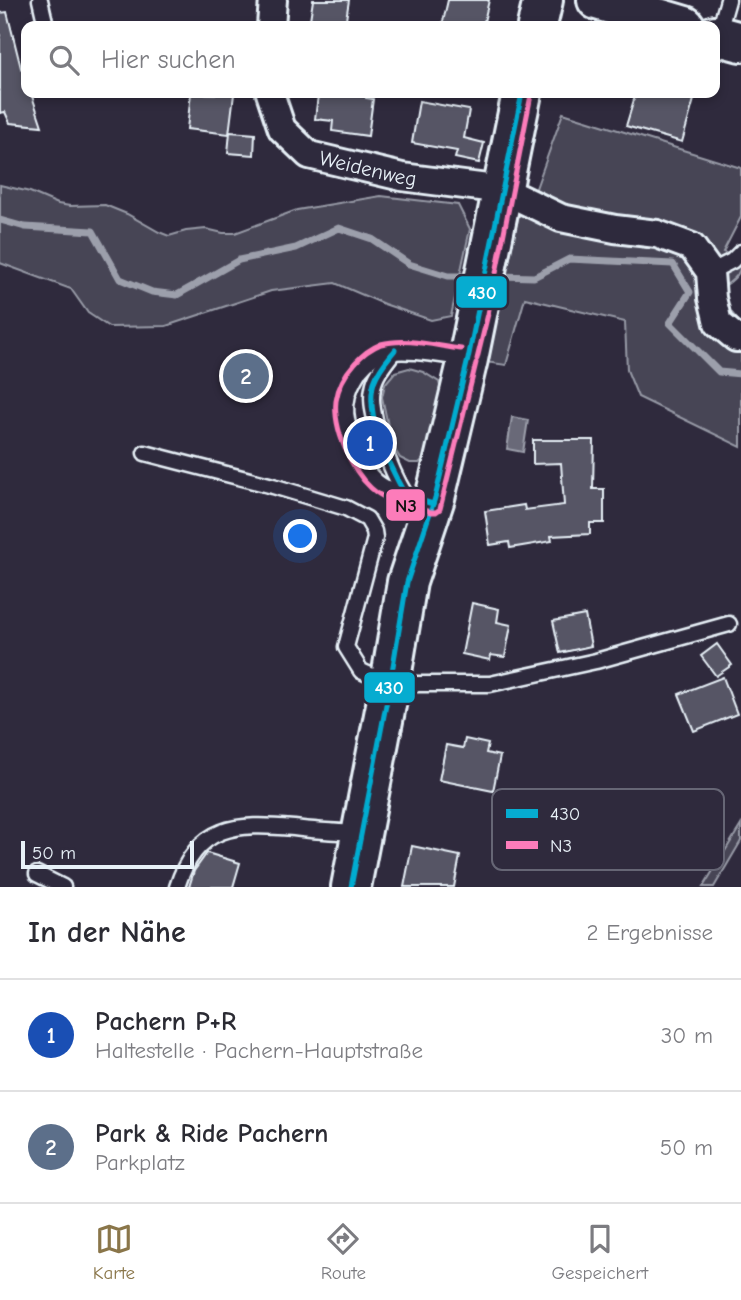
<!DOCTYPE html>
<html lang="de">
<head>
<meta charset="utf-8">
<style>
	body { margin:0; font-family:"Comic Neue",sans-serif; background:#f2f2f3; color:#2b2b33 }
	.scale { position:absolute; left:21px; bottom:18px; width:173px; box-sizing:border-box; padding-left:7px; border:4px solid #e8f1f8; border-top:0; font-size:19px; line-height:24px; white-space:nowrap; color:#e8f1f8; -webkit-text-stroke:5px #2f2a3d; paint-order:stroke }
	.you { position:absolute; left:301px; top:537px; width:24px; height:24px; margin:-18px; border:5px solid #fff; border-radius:50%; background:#1a73e8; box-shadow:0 0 0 10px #1a73e833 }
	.badge { display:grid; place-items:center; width:46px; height:46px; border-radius:50%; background:#8a764a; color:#fff; font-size:23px; font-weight:700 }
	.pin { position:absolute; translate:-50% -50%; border:4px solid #fff; box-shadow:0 2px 7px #0006 }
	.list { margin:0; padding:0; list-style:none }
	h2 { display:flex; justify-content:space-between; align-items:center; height:91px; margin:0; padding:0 28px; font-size:30px }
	h2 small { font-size:23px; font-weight:400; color:#7c7c81 }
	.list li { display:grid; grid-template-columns:46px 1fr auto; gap:21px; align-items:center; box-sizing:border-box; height:112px; padding:0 28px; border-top:2px solid #e1e1e2 }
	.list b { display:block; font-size:26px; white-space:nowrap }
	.list p { margin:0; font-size:23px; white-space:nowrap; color:#7c7c81 }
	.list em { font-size:23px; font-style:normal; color:#7c7c81 }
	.icon { flex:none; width:38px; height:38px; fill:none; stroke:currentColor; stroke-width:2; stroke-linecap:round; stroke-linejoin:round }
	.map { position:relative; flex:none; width:741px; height:887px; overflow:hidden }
	.search { position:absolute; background:#fff; box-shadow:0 4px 10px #0003; left:21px; right:21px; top:21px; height:77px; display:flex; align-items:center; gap:18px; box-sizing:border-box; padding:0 24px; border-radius:14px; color:#7c7c81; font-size:26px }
	.sheet { height:315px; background:#fff }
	nav { display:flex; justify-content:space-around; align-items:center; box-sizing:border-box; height:98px; border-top:2px solid #e1e1e2; background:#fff; font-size:19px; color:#7c7c81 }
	nav a { display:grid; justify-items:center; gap:4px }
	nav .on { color:#8a764a }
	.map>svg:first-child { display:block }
	.green { fill:#464455; stroke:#979aa6; stroke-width:2 }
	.water { fill:#696978; stroke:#9c9fab; stroke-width:2 }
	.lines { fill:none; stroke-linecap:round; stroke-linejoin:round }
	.stream { stroke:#9c9fab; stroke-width:7 }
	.building { fill:#575565; stroke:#e8f1f8; stroke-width:2 }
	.service-casing { stroke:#e8f1f8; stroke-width:19 }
	.minor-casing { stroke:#e8f1f8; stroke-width:32 }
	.secondary-casing { stroke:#e8f1f8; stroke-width:44 }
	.service { stroke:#2f2a3d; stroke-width:14 }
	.minor { stroke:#2f2a3d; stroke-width:26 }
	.secondary { stroke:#2f2a3d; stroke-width:38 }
	.bus-1-casing { stroke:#2f2a3d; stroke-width:10 }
	.bus-2-casing { stroke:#2f2a3d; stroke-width:10 }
	.bus-1 { stroke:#06acd0; stroke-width:5 }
	.bus-2 { stroke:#fc7cba; stroke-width:5 }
	.labels { text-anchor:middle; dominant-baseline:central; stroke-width:5; stroke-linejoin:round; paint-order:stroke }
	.street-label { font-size:21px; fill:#e8f1f8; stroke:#2f2a3d }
	.key { fill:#2f2a3d; stroke:#666675; stroke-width:2 }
	.key-label { font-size:19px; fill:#e8f1f8 }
	.line-badge { stroke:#2f2a3d; stroke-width:2.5 }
	.badge-label { font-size:19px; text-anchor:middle; font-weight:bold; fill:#fff }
	.pale-badge-label { font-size:19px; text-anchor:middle; font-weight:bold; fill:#111 }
</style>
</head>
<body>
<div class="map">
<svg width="741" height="887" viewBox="0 0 741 887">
	<rect width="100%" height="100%" fill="#2f2a3d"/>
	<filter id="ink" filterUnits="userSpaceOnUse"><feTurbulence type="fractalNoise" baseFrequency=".0143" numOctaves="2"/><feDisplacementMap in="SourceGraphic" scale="14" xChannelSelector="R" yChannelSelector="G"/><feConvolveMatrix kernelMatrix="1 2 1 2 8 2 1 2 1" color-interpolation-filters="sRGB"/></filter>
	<g filter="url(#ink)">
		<g class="green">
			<path d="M563 113 741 168V217L723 252 741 259C741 273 737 277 726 285L723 302 741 324V447L638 397 627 370 625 322 525 298 506 365 485 362 519 215 526 216 566 231 574 216 535 191Z"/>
			<path d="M0 185 30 192 58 204 70 206 105 205 127 214 159 232 169 236 186 231 206 229 223 233H235L297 210 381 196 458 205 470 229 451 316 431 320 384 304 335 283 271 291 166 326 109 327 88 313 71 289 0 263Z"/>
			<path d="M409 368 423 372 439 382 443 398 431 452 419 463H410L400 458 392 445 382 397 385 384 395 372Z"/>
			<path d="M741 825V841L714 887H703Z"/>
		</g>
		<path class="water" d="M512 417 528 420 523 452 507 449Z"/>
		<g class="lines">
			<g class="stream">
				<path d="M0 220 25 227 93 231 120 279 152 292 177 295 239 260 296 248 339 228 372 239 409 264 448 276H474"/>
				<path d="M497 276 534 277 569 259 673 264 690 292 670 323 719 372 741 374"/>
			</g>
		</g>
		<g class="building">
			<path d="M313 0H349L345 26H309Z"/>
			<path d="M448 0H489L483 26H442Z"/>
			<path d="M7 12 21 68 22 67 26 79V93H31L42 126 10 123 5 112 0 113V13Z"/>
			<path d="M191 93 234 94 229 134 187 129Z"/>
			<path d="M337 93H366V98L373 99 368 136 332 131 333 121 315 119 318 95 336 97Z"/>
			<path d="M636 93H685L695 96 682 142 626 126Z"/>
			<path d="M419 101 469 110 464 138 484 143 479 163 455 158 457 151 412 143Z"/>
			<path d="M230 132 255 134 254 155 228 153Z"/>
			<path d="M533 440H594L593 489H604V523H590V534L551 536 552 541 510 548 509 542 490 545 485 511 524 505 525 510 564 505 561 463 533 464Z"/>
			<path d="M472 603 499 609 497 622 511 625 505 657 491 655 490 660 462 654Z"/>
			<path d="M585 615 591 646 560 653 553 621Z"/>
			<path d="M717 644 732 665 716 676 701 656Z"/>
			<path d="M723 677 737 714 694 731 679 694Z"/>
			<path d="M465 739 488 744 486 753 500 756 493 791 439 780 446 745 463 748Z"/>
			<path d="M412 846 460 856 454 887H404Z"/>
			<path d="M207 853 240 863 233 887H189L194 871Z"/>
		</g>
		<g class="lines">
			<g class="service-casing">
				<g id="service">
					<path d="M40 0 46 26"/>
					<path d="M718 35 728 0"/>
					<path d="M710 272 732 261 741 252"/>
					<path d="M395 350C387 361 375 374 373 388 367 414 392 473 406 496"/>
					<path d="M145 453 273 486 346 508 367 519 374 531 375 538 346 647 361 671 390 684H490L596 661 729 624"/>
					<path d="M432 503C414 498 392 494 377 482 367 474 361 462 357 450 346 424 340 404 355 378 361 366 369 358 382 354 402 347 446 356 468 359"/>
					<path d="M37 874 63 887"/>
					<path d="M177 887C197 824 236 823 294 828 316 831 338 832 360 833"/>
				</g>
			</g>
			<g class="minor-casing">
				<g id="minor">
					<path d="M271 26 273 0"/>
					<path id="s1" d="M270 93 282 129 309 155 402 177 503 190 561 218 615 229 657 234 692 247 710 272 712 298 718 323 736 338H741"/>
				</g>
			</g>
			<g class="secondary-casing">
				<g id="secondary">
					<path d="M597 0 685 26"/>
					<path d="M537 26 543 0"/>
					<path d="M715 35 741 42"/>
					<path d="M351 887 390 684 407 582 435 498 468 359 522 93"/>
				</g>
			</g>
			<use href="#service" class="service"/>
			<use href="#minor" class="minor"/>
			<use href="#secondary" class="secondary"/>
			<g class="bus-1-casing">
				<g id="bus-1">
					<path d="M395 350C387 360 378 370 374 382 364 415 390 468 406 496L433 504"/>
					<path d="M351 887 390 684 407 582 435 498 468 359 522 93"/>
				</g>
			</g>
			<g class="bus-2-casing">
				<g id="bus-2">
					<path d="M461 349C436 346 406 337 381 344 371 348 362 355 355 363 346 373 338 387 336 401 333 428 351 470 371 488 387 503 410 506 431 512H436L440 509 476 363"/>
					<path d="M477 359 488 314 531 95"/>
				</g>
			</g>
			<use href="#bus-1" class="bus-1"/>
			<use href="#bus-2" class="bus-2"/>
		</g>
	</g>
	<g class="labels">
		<g class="street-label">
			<text stroke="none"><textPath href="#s1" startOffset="136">Weidenweg</textPath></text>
		</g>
	</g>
	<rect x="492" y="789" width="232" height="81" rx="10" class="key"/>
	<rect x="506" y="809" width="32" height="9" fill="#06acd0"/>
	<rect x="506" y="841" width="32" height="8" fill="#fc7cba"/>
	<g class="key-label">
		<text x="550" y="820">430</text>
		<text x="550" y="852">N3</text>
	</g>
	<g class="line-badge">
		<rect x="455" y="275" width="53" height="34" rx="7" fill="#06acd0"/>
		<rect x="385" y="488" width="41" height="34" rx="7" fill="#fc7cba"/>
		<rect x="363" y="671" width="53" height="33" rx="7" fill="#06acd0"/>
	</g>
	<g class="badge-label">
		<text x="482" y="299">430</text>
		<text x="389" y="694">430</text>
	</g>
	<g class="pale-badge-label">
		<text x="406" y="512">N3</text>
	</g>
</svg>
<div class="scale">50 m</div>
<div class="you"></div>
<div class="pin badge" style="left:370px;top:443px;background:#1a4fb4">1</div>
<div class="pin badge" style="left:246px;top:376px;background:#5c6f8a">2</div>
<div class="search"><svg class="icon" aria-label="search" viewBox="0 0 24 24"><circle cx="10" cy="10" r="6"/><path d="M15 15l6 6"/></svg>Hier suchen</div>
</div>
<section class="sheet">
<h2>In der Nähe<small>2 Ergebnisse</small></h2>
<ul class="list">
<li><span class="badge" style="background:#1a4fb4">1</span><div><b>Pachern P+R</b><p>Haltestelle · Pachern-Hauptstraße</p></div><em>30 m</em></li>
<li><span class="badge" style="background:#5c6f8a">2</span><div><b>Park &amp; Ride Pachern</b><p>Parkplatz</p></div><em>50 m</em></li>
</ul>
</section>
<nav>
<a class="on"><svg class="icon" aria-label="map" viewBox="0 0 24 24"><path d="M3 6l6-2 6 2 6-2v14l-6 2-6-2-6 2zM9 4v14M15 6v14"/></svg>Karte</a>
<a><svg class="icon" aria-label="directions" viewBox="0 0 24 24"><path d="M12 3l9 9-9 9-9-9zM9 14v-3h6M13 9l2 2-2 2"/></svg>Route</a>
<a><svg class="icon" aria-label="saved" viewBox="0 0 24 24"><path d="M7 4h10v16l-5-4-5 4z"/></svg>Gespeichert</a>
</nav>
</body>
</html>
